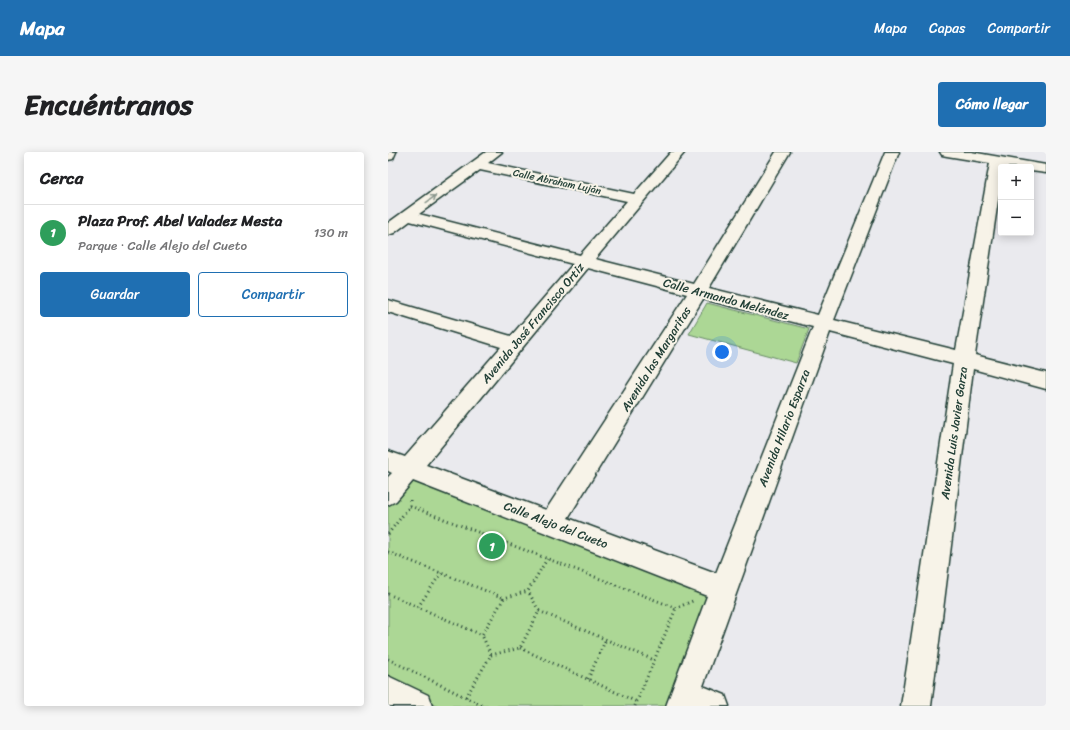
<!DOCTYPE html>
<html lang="es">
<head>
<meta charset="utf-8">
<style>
	body { margin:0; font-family:Sriracha,sans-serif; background:#f6f6f6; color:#202124 }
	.controls { position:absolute; right:12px; top:12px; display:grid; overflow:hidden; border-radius:4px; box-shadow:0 2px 10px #0003 }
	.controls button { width:36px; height:36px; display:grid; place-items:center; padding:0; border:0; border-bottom:1px solid #e0e0e0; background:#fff; color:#202124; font:20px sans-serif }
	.you { position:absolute; left:334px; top:200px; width:14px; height:14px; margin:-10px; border:3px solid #fff; border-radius:50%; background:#1a73e8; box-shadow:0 0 0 6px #1a73e833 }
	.badge { display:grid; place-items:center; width:26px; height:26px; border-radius:50%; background:#1f6fb2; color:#fff; font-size:13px; font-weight:700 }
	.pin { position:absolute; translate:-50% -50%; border:2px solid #fff; box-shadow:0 1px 4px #0006 }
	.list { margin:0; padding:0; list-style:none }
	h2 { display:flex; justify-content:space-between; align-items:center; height:52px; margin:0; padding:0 16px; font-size:17px }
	h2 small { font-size:13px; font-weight:400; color:#757577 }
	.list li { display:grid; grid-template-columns:26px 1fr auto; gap:12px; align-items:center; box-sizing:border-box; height:56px; padding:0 16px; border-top:1px solid #e0e0e0 }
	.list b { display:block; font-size:15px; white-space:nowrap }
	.list p { margin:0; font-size:13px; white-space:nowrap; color:#757577 }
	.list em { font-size:13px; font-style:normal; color:#757577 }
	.actions { display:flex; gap:8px; padding:12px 16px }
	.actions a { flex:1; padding:9px 0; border:1px solid #1f6fb2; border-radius:4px; text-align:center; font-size:14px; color:#1f6fb2 }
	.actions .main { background:#1f6fb2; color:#fff }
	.map { position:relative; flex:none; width:658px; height:554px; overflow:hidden; border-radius:4px }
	header { display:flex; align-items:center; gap:24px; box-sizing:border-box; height:56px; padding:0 20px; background:#1f6fb2; color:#fff }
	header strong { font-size:19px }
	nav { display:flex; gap:22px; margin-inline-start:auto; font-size:14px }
	.intro { display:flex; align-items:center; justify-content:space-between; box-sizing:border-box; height:96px; padding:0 24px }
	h1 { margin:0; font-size:28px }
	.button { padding:10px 18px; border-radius:4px; background:#1f6fb2; color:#fff; font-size:14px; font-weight:700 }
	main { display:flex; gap:24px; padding:0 24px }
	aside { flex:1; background:#fff; border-radius:4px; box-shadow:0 2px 10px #0003 }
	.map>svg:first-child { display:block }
	.green { fill:#acd795; stroke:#668a64 }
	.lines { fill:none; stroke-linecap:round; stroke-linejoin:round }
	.minor-casing { stroke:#1f3d34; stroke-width:3 }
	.major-casing { stroke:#1f3d34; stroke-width:3 }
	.path { stroke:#1f3d34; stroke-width:3; stroke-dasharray:1 3.5; stroke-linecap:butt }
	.minor { fill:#f7f3e8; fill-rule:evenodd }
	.major { fill:#f7f3e8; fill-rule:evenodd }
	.oneway { stroke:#8b988e }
	.labels { text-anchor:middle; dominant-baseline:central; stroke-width:4; stroke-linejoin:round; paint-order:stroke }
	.far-street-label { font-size:10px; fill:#1f3d34; stroke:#f7f3e8 }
	.street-label { font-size:12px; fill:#1f3d34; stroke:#f7f3e8 }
</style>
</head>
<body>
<header>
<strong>Mapa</strong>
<nav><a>Mapa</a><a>Capas</a><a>Compartir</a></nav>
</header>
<div class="intro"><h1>Encuéntranos</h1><a class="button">Cómo llegar</a></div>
<main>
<aside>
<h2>Cerca<small></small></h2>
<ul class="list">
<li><span class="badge" style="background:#2e9e5b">1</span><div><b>Plaza Prof. Abel Valadez Mesta</b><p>Parque · Calle Alejo del Cueto</p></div><em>130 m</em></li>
</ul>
<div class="actions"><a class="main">Guardar</a><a>Compartir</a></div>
</aside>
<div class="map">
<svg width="658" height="554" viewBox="0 0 658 554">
	<rect width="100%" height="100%" fill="#eaeaee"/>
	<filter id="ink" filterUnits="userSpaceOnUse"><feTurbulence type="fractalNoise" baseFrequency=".025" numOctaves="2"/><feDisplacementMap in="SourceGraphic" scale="8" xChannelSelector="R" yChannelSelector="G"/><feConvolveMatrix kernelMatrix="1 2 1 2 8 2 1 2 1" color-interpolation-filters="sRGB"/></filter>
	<g filter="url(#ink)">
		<g class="green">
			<path d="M319 151 421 177 408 211 301 182Z"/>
			<path d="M22 323 329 440 288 554H48L0 531V348Z"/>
		</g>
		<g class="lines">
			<g class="minor-casing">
				<g id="minor">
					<path d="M98 0H114L100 11 246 42 283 0H297L207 107 306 132 388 0H402L321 136 430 163 497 0H511L446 168 568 198 602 11 559 4 554 3 552 0H583L658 13V21L643 19V15H613V28L587 203 658 221V237L585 217 543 554H513L565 212 442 180 315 534 337 543 341 554H278L319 444 25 329 8 349 0 353V325L4 321 0 319V299L17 305 113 195 0 160V148L123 184 185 112 22 69 6 81 0 83V71ZM92 18 239 49 192 103 31 62ZM200 116 299 142 158 358 38 313ZM315 147 425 175 328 421 180 366Z"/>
					<path d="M0 524 40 543 44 554H0Z"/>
				</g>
			</g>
			<g class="major-casing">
				<path id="major" d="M0 0H8L5 7 0 8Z"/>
			</g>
			<g class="path">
				<path d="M22 354 288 456 307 448"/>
				<path d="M0 382 22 354V346"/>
				<path d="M0 400 116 446"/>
				<path d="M0 442 94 483"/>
				<path d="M30 455 53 421"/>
				<path d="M151 459 266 508"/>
				<path d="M132 496 249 550"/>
				<path d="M103 503 132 496 151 459 140 439"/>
				<path d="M0 507 95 554"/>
				<path d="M200 527 218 487"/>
				<path d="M78 545 103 503 94 483 116 446 140 439 159 407"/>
				<path d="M247 554 288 456"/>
			</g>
			<use href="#minor" class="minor"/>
			<use href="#major" class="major"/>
		</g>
		<defs><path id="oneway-shaft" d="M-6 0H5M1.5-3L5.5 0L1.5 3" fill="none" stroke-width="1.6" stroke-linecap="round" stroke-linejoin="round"/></defs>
		<use class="oneway" href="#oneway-shaft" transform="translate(43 47) rotate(-36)"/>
	</g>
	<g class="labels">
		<g class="far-street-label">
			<text transform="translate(169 30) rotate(12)">Calle Abraham Luján</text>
		</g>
		<g class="street-label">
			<text transform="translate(338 147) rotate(15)">Calle Armando Meléndez</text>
			<text transform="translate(145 171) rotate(-50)">Avenida José Francisco Ortiz</text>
			<text transform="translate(268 207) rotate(-58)">Avenida las Margaritas</text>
			<text transform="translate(396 276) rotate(-69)">Avenida Hilario Esparza</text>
			<text transform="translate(566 281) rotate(-82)">Avenida Luis Javier Garza</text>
			<text transform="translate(168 373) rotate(21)">Calle Alejo del Cueto</text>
		</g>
	</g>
</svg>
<div class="controls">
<button>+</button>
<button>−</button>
</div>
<div class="you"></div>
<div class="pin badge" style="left:104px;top:394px;background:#2e9e5b">1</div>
</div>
</main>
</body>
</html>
